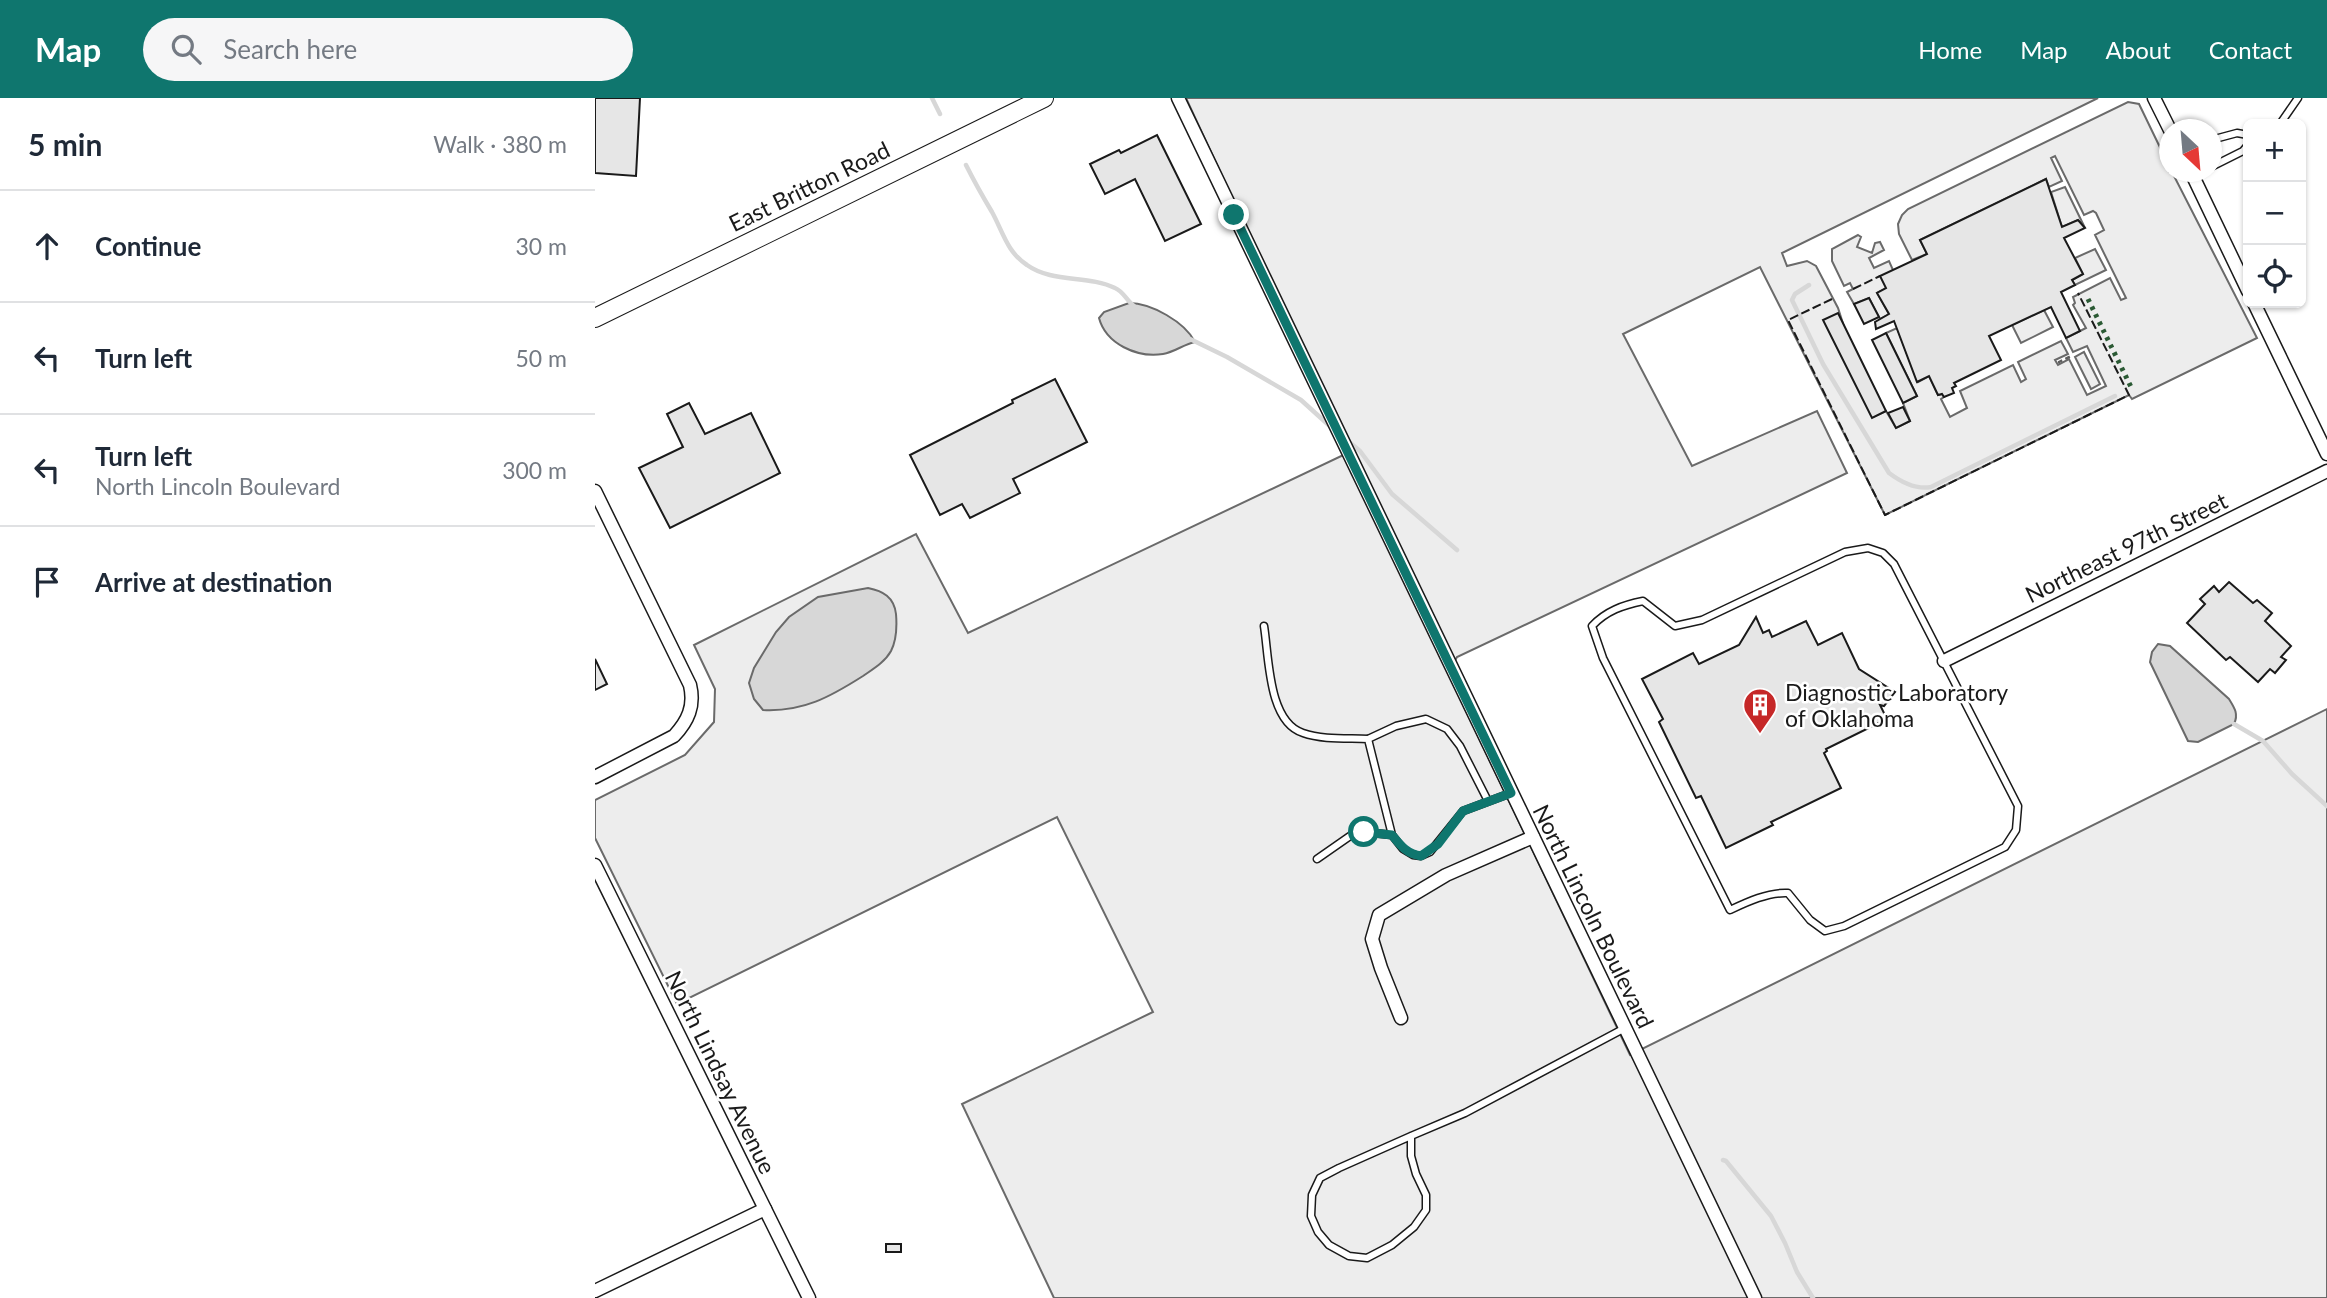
<!DOCTYPE html>
<html lang="en">
<head>
<meta charset="utf-8">
<style>
	body { margin:0; font-family:Lato,sans-serif; background:#f6f6f7; color:#1f2937 }
	.controls { position:absolute; right:21px; top:21px; display:grid; overflow:hidden; border-radius:10px; box-shadow:0 2px 5px #0004 }
	.controls button { width:63px; height:63px; display:grid; place-items:center; padding:0; border:0; border-bottom:2px solid #e0e1e3; background:#fff; color:#1f2937; font:35px sans-serif }
	.compass { position:absolute; left:1564px; top:21px; width:63px; height:63px; border-radius:50%; background:#fff; box-shadow:0 2px 5px #0004; rotate:154deg }
	.stop { position:absolute; width:21px; height:21px; margin:-16px; border:5px solid #0f766e; border-radius:50%; background:#fff }
	.stop.end { background:#0f766e; border-color:#fff; box-shadow:0 2px 7px #0008 }
	.list { margin:0; padding:0; list-style:none }
	h2 { display:flex; justify-content:space-between; align-items:center; height:91px; margin:0; padding:0 28px; font-size:30px }
	h2 small { font-size:23px; font-weight:400; color:#747a83 }
	.list li { display:grid; grid-template-columns:46px 1fr auto; gap:21px; align-items:center; box-sizing:border-box; height:112px; padding:0 28px; border-top:2px solid #e0e1e3 }
	.list b { display:block; font-size:26px; white-space:nowrap }
	.list p { margin:0; font-size:23px; white-space:nowrap; color:#747a83 }
	.list em { font-size:23px; font-style:normal; color:#747a83 }
	.icon { flex:none; width:38px; height:38px; fill:none; stroke:currentColor; stroke-width:2; stroke-linecap:round; stroke-linejoin:round }
	.map { position:relative; flex:none; width:1732px; height:1200px; overflow:hidden }
	header { display:flex; align-items:center; gap:42px; box-sizing:border-box; height:98px; padding:0 35px; background:#0f766e; color:#fff }
	header strong { font-size:33px }
	nav { display:flex; gap:38px; margin-inline-start:auto; font-size:24px }
	.search { width:490px; height:63px; background:#f6f6f7; display:flex; align-items:center; gap:18px; box-sizing:border-box; padding:0 24px; border-radius:38px; color:#747a83; font-size:26px }
	main { display:flex }
	aside { flex:1; background:#fff }
	.map>svg:first-child { display:block }
	.built { fill:#ededed; stroke:#6a6a6a; stroke-width:2 }
	.water { fill:#d7d7d7; stroke:#6a6a6a; stroke-width:2 }
	.lines { fill:none; stroke-linecap:round; stroke-linejoin:round }
	.stream { stroke:#d7d7d7; stroke-width:4.5 }
	.building { fill:#e6e6e6; stroke:#1a1a1a; stroke-width:2 }
	.service-casing { stroke:#1a1a1a; stroke-width:9 }
	.minor-casing { stroke:#1a1a1a; stroke-width:15 }
	.secondary-casing { stroke:#1a1a1a; stroke-width:20 }
	.path { stroke:#5f5f5f; stroke-width:2.5; stroke-dasharray:5 3.5; stroke-linecap:butt }
	.service { stroke:#fff; stroke-width:6 }
	.minor { stroke:#fff; stroke-width:12 }
	.secondary { stroke:#fff; stroke-width:18 }
	.hedge { stroke:#2b5a34; stroke-width:5; stroke-dasharray:3.5 5; stroke-linecap:butt }
	.fence { stroke:#1a1a1a; stroke-width:2; stroke-dasharray:9 3.5; stroke-linecap:butt }
	.route { stroke:#0f766e; stroke-width:9 }
	.labels { text-anchor:middle; dominant-baseline:central; stroke-width:5; stroke-linejoin:round; paint-order:stroke }
	.street-label { font-size:23px; fill:#1a1a1a; stroke:#fff }
	.poi-label { font-size:23px; fill:#1a1a1a; stroke:#fff; text-anchor:start }
</style>
</head>
<body>
<header>
<strong>Map</strong>
<div class="search"><svg class="icon" aria-label="search" viewBox="0 0 24 24"><circle cx="10" cy="10" r="6"/><path d="M15 15l6 6"/></svg>Search here</div>
<nav><a>Home</a><a>Map</a><a>About</a><a>Contact</a></nav>
</header>
<main>
<aside>
<h2>5 min<small>Walk · 380 m</small></h2>
<ul class="list">
<li><svg class="icon" aria-label="ahead" viewBox="0 0 24 24"><path d="M12 20V5M6 11l6-6 6 6"/></svg><div><b>Continue</b></div><em>30 m</em></li>
<li><svg class="icon" aria-label="left" viewBox="0 0 24 24"><path d="M17 20v-9H6M10 6l-5 5 5 5"/></svg><div><b>Turn left</b></div><em>50 m</em></li>
<li><svg class="icon" aria-label="left" viewBox="0 0 24 24"><path d="M17 20v-9H6M10 6l-5 5 5 5"/></svg><div><b>Turn left</b><p>North Lincoln Boulevard</p></div><em>300 m</em></li>
<li><svg class="icon" aria-label="arrive" viewBox="0 0 24 24"><path d="M6 21V4h12l-3 4 3 4H6"/></svg><div><b>Arrive at destination</b></div></li>
</ul>
</aside>
<div class="map">
<svg width="1732" height="1200" viewBox="0 0 1732 1200">
	<rect width="100%" height="100%" fill="#fff"/>
	<g class="built">
		<path d="M591 0H1503L1187 155 1192 168 1212 163 1221 168 1243 210 1278 319 1291 313 1301 330 1315 323 1308 305 1322 298 1291 235 1302 230 1323 284 1334 278 1343 297 1347 296 1349 299 1346 301 1355 319 1372 310 1365 293 1418 267 1426 284 1431 281 1423 264 1466 243 1473 256 1460 262 1463 267 1474 261 1492 297 1511 288 1492 248 1478 254 1471 240 1491 230 1478 207 1480 205 1478 199 1515 180 1526 202 1531 200 1500 137 1509 132 1501 115 1498 113 1489 117 1460 58 1456 60 1467 83 1454 89 1451 81 1325 142 1332 156 1317 162 1304 136 1303 126 1307 117 1313 111 1533 4 1544 6 1574 68V74H1577L1662 240 1537 301 1534 297 1290 417 1165 169 1028 236 1097 368 1222 313 1252 375 862 559 853 575 1035 957 1732 611V1200H459L367 1006 558 914 462 719 82 906 0 740V702L90 657 119 624 120 591 99 547 321 436 373 535 759 352 691 216Z"/>
		<path d="M1470 89 1490 130 1483 122 1467 129 1456 94Z"/>
		<path d="M1263 137 1266 139 1262 149 1277 155 1280 145 1285 144 1289 152 1274 160 1279 170 1294 163 1298 172 1291 190 1282 195 1294 216 1285 221 1274 200 1259 206 1252 194 1258 191 1255 185 1249 188 1237 163V151Z"/>
		<path d="M1500 151 1511 172 1480 187 1477 182 1488 176 1480 160Z"/>
		<path d="M1449 212 1458 229 1426 245 1417 227Z"/>
		<path d="M1489 254 1505 286 1496 291 1480 259Z"/>
	</g>
	<g class="water">
		<path d="M534 205C556 205 590 224 600 244 589 246 580 254 568 256 542 260 511 246 504 220L509 214Z"/>
		<path d="M273 490C288 493 299 499 301 516 302 528 301 543 296 553 290 564 278 571 268 578 235 599 208 614 168 612L159 601 154 585 159 570 181 534 194 519 223 499Z"/>
		<path d="M1563 546 1575 548 1634 601C1639 609 1644 616 1639 626L1603 644 1593 643 1555 564 1557 554Z"/>
	</g>
	<g class="lines">
		<g class="stream">
			<path d="M337 0 345 16"/>
			<path d="M371 67C379 83 388 99 397 114 408 134 412 154 432 167 457 185 493 177 520 190 528 193 532 203 539 208"/>
			<path d="M1214 187 1200 196 1197 202 1228 266 1294 375C1306 384 1320 392 1336 389L1520 298"/>
			<path d="M595 241 632 259 706 302 738 331"/>
			<path d="M753 343 765 353 797 396 862 452"/>
			<path d="M1639 626 1668 643 1697 676 1732 708"/>
			<path d="M1128 1062 1131 1063 1176 1118 1190 1145 1202 1174 1218 1200"/>
		</g>
	</g>
	<g class="building">
		<path d="M0 0H45L41 78 0 75Z"/>
		<path d="M562 37 606 126 570 143 540 81 510 96 495 66 524 52 526 55Z"/>
		<path d="M1451 81 1467 129 1483 122 1490 130 1469 140 1488 176 1477 182 1480 187 1466 194 1485 233 1471 240 1456 209 1394 238 1406 262 1359 285 1361 288 1357 290 1359 295 1349 299 1347 296 1343 297 1334 278 1322 284 1299 223 1281 231 1280 224 1294 216 1282 195 1291 190 1285 178 1332 156 1325 142Z"/>
		<path d="M1274 200 1284 219 1269 226 1259 206Z"/>
		<path d="M1243 215 1291 313 1277 320 1228 222Z"/>
		<path d="M1291 235 1322 298 1308 305 1277 242Z"/>
		<path d="M460 281 492 344 418 381 425 395 375 420 367 406 345 417 315 357 418 305 417 302Z"/>
		<path d="M94 305 110 336 156 315 185 375 75 430 44 370 88 349 72 316Z"/>
		<path d="M1308 309 1315 323 1301 330 1293 315Z"/>
		<path d="M1634 484 1658 505 1662 502 1677 515 1670 523 1696 548 1686 559 1691 562 1680 575 1675 571 1663 584 1635 559 1631 562 1592 525 1610 506 1605 501 1619 488 1624 494Z"/>
		<path d="M1161 519 1168 535 1174 532 1177 539 1211 523 1223 547 1247 535 1264 571 1300 594 1289 608 1285 607 1292 621 1231 651 1232 653 1229 655 1246 690 1176 724 1178 727 1131 750 1106 698 1101 700 1064 624 1068 621 1047 581 1098 555 1104 566 1144 547Z"/>
		<path d="M0 561 12 586 0 592Z"/>
		<rect x="291" y="1146" width="15" height="8"/>
	</g>
	<g class="lines">
		<g class="service-casing">
			<g id="service">
				<path d="M1685 26 1703 0"/>
				<path d="M1616 42 1642 35 1653 37"/>
				<path d="M1616 69 1648 53 1653 47"/>
				<path d="M1273 450 1288 455 1299 466 1423 708 1421 732 1410 749 1249 828 1230 833 1215 822 1193 795C1173 794 1152 804 1135 812L1008 560 997 528C1011 513 1028 507 1048 503L1080 528 1107 522 1250 454Z"/>
				<path d="M669 528C674 559 673 624 708 635 728 642 752 640 773 641L797 737 808 751 818 757 826 758 835 754 868 713 916 695"/>
				<path d="M773 641 801 628 831 621 852 631 865 648 893 703"/>
				<path d="M722 761 755 738 769 734 797 737"/>
				<path d="M816 1038V1058L821 1076 831 1097V1112L819 1129 797 1147 772 1160 754 1158 734 1147 723 1134 716 1118 717 1097 725 1080 744 1070 816 1038 870 1015 1030 930"/>
			</g>
		</g>
		<g class="minor-casing">
			<g id="minor">
				<path d="M583 0 1160 1200"/>
				<path d="M1559 0 1575 32"/>
				<path d="M1596 74 1653 193"/>
				<path d="M1659 205 1732 356"/>
				<path d="M0 393 95 587C100 608 93 623 79 638L0 679"/>
				<path d="M1349 563 1732 373"/>
				<path d="M0 767 214 1200"/>
				<path d="M806 920 786 870 777 841 784 817 851 777 938 739"/>
				<path d="M0 1193 170 1111"/>
			</g>
		</g>
		<g class="secondary-casing">
			<path id="secondary" d="M0 220 449 0"/>
		</g>
		<path class="path" d="M1465 265 1464 264 1476 258"/>
		<use href="#service" class="service"/>
		<use href="#minor" class="minor"/>
		<use href="#secondary" class="secondary"/>
		<path class="hedge" d="M1493 201 1537 291"/>
		<g class="fence">
			<path d="M1258 191 1285 178"/>
			<path d="M1237 201 1193 222 1290 417 1534 297 1483 195"/>
		</g>
	</g>
	<g class="lines">
		<path class="route" d="M639 117 916 695 868 713 843 746 826 758C812 756 806 748 797 737L769 734"/>
	</g>
	<defs>
		<g id="building-pin" transform="scale(1.75)"><path d="M0 17L-7.5 6A9.5 9.5 0 1 1 7.5 6Z" fill="#c62828" stroke="#fff"/><path d="M-4-6H4V6H1V3H-1V6H-4ZM-2.5-4.3h1.7v1.8h-1.7ZM.8-4.3h1.7v1.8H.8ZM-2.5-1h1.7V.8h-1.7ZM.8-1h1.7V.8H.8Z" fill="#fff"/></g>
	</defs>
	<g fill-rule="evenodd">
		<use href="#building-pin" x="1165" y="607"/>
	</g>
	<g class="labels">
		<g class="street-label">
			<text transform="translate(214 88) rotate(-26)">East Britton Road</text>
			<text transform="translate(1531 449) rotate(-26)">Northeast 97th Street</text>
			<text transform="translate(999 818) rotate(64)">North Lincoln Boulevard</text>
			<text transform="translate(126 974) rotate(64)">North Lindsay Avenue</text>
		</g>
		<g class="poi-label">
			<text x="1190" y="594">Diagnostic Laboratory<tspan x="1190" dy="26">of Oklahoma</tspan></text>
		</g>
	</g>
</svg>
<div class="controls">
<button>+</button>
<button>−</button>
<button><svg class="icon" aria-label="locate" viewBox="0 0 24 24"><circle cx="12" cy="12" r="6"/><path d="M12 2v4M12 18v4M2 12h4M18 12h4"/></svg></button>
</div>
<svg class="compass" viewBox="-18 -18 36 36"><path d="M0-13l5 13h-10z" fill="#e53935"/><path d="M0 13l5-13h-10z" fill="#747a83"/></svg>
<div class="stop" style="left:769px;top:734px"></div>
<div class="stop end" style="left:639px;top:117px"></div>
</div>
</main>
</body>
</html>
